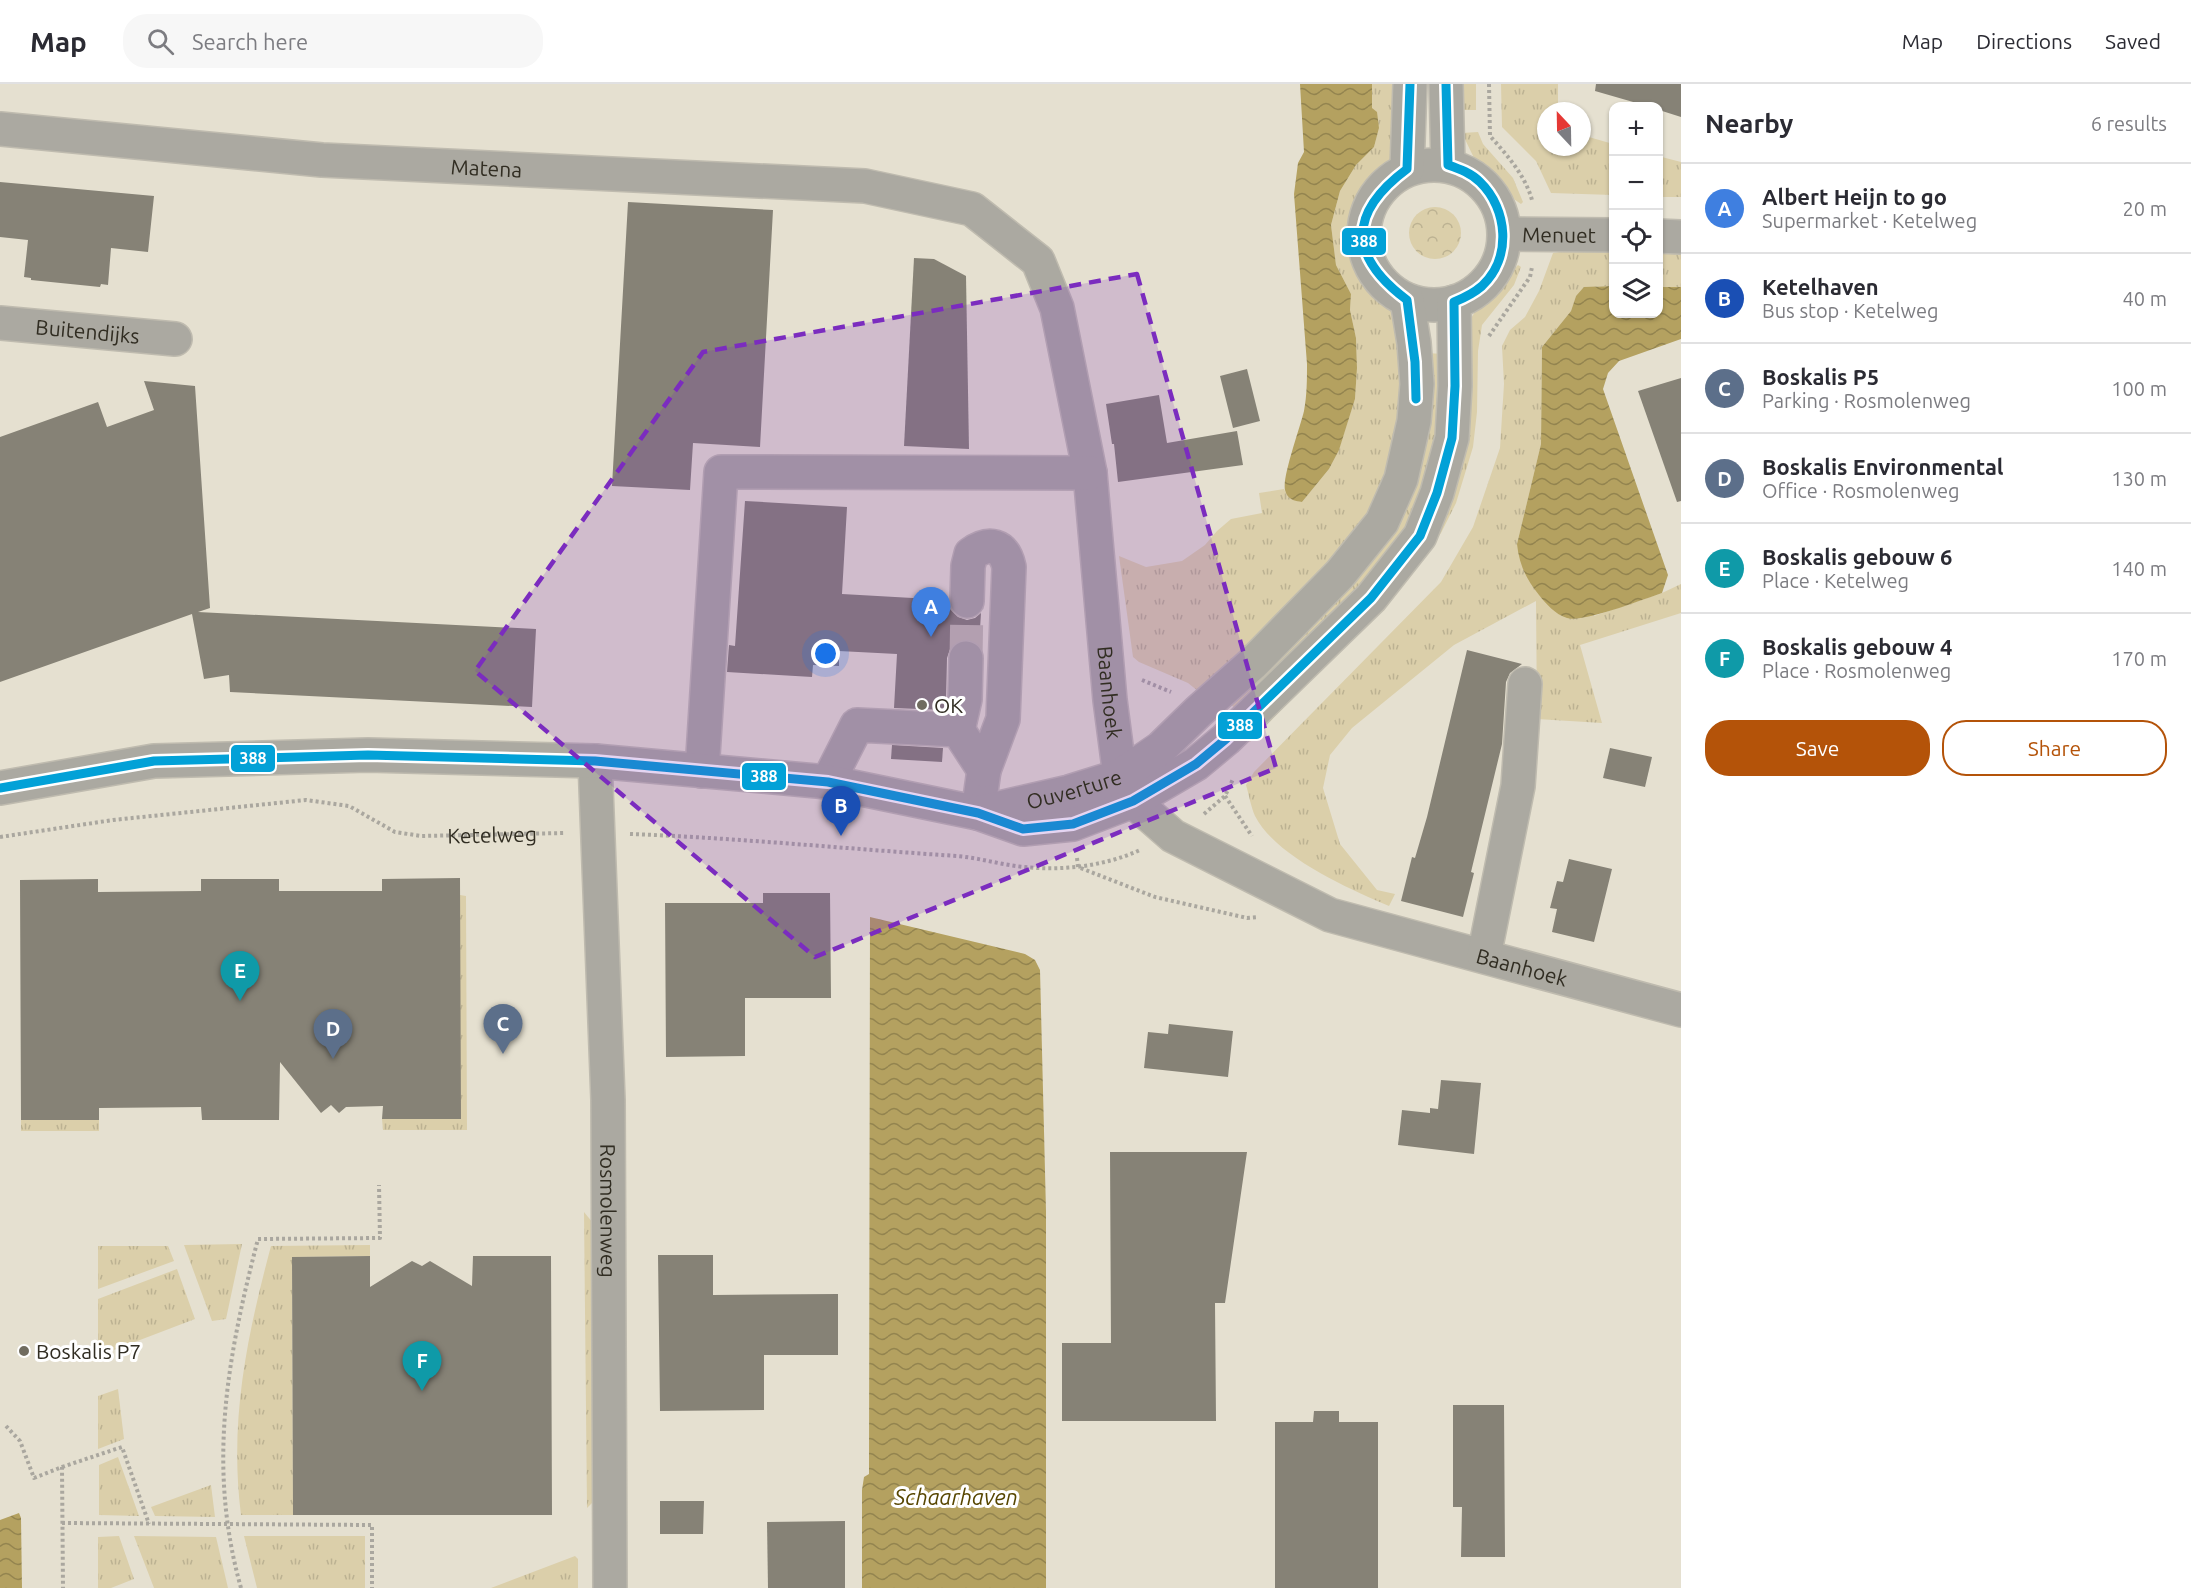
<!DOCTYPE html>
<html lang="en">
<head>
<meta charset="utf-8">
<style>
	body { margin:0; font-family:Ubuntu,sans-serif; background:#f7f7f7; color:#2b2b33 }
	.controls { position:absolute; right:18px; top:18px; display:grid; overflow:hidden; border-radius:12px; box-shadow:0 2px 4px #0004 }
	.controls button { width:54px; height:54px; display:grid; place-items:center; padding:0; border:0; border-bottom:2px solid #e1e1e2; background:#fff; color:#2b2b33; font:30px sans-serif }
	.compass { position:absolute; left:1537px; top:18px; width:54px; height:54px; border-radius:50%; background:#fff; box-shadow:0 2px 4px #0004; rotate:338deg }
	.you { position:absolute; left:826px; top:570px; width:21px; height:21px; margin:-15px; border:4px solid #fff; border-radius:50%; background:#1a73e8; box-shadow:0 0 0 9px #1a73e833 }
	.badge { display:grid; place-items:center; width:39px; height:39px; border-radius:50%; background:#b45309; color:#fff; font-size:20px; font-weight:700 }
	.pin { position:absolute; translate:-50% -50px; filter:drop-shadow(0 2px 3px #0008) }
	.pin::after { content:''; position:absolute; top:32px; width:21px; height:18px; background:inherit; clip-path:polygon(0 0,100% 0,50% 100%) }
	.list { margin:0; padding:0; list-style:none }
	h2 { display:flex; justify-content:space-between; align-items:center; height:78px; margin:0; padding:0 24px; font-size:26px }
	h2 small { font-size:20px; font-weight:400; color:#7c7c81 }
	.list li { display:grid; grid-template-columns:39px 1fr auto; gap:18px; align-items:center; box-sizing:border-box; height:90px; padding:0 24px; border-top:2px solid #e1e1e2 }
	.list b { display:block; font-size:22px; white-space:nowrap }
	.list p { margin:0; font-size:20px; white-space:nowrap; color:#7c7c81 }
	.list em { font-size:20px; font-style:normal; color:#7c7c81 }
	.actions { display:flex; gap:12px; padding:18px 24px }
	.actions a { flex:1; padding:14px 0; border:2px solid #b45309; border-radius:24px; text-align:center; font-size:21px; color:#b45309 }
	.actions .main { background:#b45309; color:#fff }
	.icon { flex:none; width:33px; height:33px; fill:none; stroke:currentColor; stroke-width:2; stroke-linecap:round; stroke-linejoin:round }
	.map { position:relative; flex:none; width:1681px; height:1504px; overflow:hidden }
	header { display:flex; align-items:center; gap:36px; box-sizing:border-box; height:84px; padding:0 30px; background:#fff; border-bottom:2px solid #e1e1e2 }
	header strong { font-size:28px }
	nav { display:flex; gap:33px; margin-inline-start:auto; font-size:21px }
	.search { width:420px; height:54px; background:#f7f7f7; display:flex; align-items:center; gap:15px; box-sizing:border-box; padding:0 21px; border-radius:24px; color:#7c7c81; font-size:22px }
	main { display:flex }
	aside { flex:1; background:#fff }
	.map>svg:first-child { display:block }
	.grass { fill:url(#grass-tufts) }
	.forest { fill:url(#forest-crowns) }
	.water { fill:url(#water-waves) }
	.building { fill:#868276 }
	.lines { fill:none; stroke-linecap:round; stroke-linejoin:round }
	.minor-tunnel { stroke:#c1bcad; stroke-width:33; stroke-dasharray:33 16; stroke-linecap:butt }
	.minor-casing { stroke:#bfbbaf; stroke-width:36 }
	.path { stroke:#aaa79f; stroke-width:4; stroke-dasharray:3 3; stroke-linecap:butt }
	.minor { stroke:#aba9a1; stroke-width:33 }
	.bus-1-casing { stroke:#fff; stroke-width:14 }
	.bus-1 { stroke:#02a1d7; stroke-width:9 }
	.marked { fill:#7b2cbf; fill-opacity:0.2; stroke:#7b2cbf; stroke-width:4.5; stroke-dasharray:12 8; stroke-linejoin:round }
	.poi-dot { fill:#706c5f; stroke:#fff; stroke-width:2 }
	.labels { text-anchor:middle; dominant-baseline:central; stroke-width:6; stroke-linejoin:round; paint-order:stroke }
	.street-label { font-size:21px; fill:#312d22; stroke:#fff }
	.poi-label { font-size:21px; fill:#312d22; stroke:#fff; text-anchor:start }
	.water-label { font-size:22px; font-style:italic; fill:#574600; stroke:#fff }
	.line-badge { stroke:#fff; stroke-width:2 }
	.badge-label { font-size:16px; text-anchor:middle; font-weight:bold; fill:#fff }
</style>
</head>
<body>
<header>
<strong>Map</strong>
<div class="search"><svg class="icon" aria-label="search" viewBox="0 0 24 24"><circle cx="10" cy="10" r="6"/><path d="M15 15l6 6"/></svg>Search here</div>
<nav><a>Map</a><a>Directions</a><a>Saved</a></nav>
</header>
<main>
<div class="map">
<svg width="1681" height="1504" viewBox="0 0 1681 1504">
	<defs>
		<pattern id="grass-tufts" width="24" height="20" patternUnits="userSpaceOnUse" patternTransform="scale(1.5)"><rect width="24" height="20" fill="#dbcfaa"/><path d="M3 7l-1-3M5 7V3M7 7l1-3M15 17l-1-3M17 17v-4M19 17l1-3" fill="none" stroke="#bcb292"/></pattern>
		<pattern id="forest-crowns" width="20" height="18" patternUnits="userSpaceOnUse" patternTransform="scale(1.5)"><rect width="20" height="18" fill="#dbcfaa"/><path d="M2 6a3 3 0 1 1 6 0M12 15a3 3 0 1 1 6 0" fill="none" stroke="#bcb292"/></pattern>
		<pattern id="water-waves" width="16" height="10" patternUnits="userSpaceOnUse" patternTransform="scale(1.5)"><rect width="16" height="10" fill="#b4a160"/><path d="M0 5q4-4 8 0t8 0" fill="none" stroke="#93844f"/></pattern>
	</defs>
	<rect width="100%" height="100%" fill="#e5e0d0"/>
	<g class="grass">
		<path d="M1372 0H1401L1395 73 1370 103 1362 119 1356 137 1355 154 1357 172 1367 192 1393 224 1399 240 1405 323 1382 404 1362 439 1338 471 1203 611 1188 599 1139 578 1133 573 1119 472 1146 483 1182 477 1205 461 1217 447 1231 435 1262 429 1259 409 1284 405C1288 414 1292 416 1302 418L1329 385 1339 365 1355 315 1357 284 1356 254 1350 226 1351 210 1336 181 1331 141 1340 107 1356 81 1374 63 1379 44 1372 24Z"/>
		<path d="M1457 0H1476V26H1458Z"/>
		<path d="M1501 0H1558V27H1546V63H1582V51L1613 60V111L1551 109 1536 77 1502 43Z"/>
		<path d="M1478 48 1483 60 1513 94 1523 118 1521 120 1505 109 1474 74 1462 49Z"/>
		<path d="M1658 72 1681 78V113H1659Z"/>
		<path d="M1572 166H1613V202H1597L1576 212 1571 227 1542 263 1541 360 1517 460 1594 532 1662 509 1681 500V529L1580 561 1602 639 1537 635 1536 517 1454 561 1352 644 1330 671 1323 704 1340 760 1377 806 1395 810 1389 822C1349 805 1276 773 1255 732 1251 723 1249 711 1246 701L1254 688 1441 498 1473 443 1500 364 1504 300 1502 262 1510 246 1525 233 1539 207 1553 169Z"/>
		<path d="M1659 167 1681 168V203H1659Z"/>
		<path d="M1518 181 1521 183 1514 201 1482 241 1478 267 1477 328 1473 363 1456 419 1441 449 1406 498 1250 658 1242 651 1407 482 1469 238 1481 217Z"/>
		<path d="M1425 269 1445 270 1443 336 1420 417 1400 455 1343 524 1238 628 1225 614 1368 468Z"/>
		<path d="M460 811 466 812 467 1046H383L382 1035Z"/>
		<rect x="21" y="1036" width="78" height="11"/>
		<path d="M584 1128 593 1139 594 1417 587 1424Z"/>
		<path d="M242 1160 226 1235 212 1237 184 1161Z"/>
		<path d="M370 1161V1172L292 1173 293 1431H241C229 1337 247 1252 271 1162Z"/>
		<path d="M98 1162H168L174 1177 98 1205Z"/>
		<path d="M177 1185 195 1235 98 1272V1215Z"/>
		<path d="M118 1305 124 1355 98 1365V1312Z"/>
		<path d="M118 1373 139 1432 99 1431V1381Z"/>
		<path d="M211 1401 215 1433 155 1432 151 1423Z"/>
		<path d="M119 1452 134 1495 111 1504H98V1453Z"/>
		<path d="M134 1452 216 1453 228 1504H154Z"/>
		<path d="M244 1452H365V1504H257Z"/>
		<path d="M575 1472 578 1475V1504H491Z"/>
	</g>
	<circle class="forest" cx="1435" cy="149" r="26"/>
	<g class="water">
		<path d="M1300 0H1372V24L1377 28 1379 44 1374 63 1356 81 1340 107 1331 141 1336 181 1351 210 1350 226 1356 254 1357 284 1355 315 1339 366 1329 385 1302 418C1294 417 1287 415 1285 406 1282 393 1300 344 1304 327 1307 311 1307 296 1307 280L1294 110 1298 79 1304 68Z"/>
		<path d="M1613 202 1614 230H1658L1659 203H1681V255L1619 277 1608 289 1603 305 1668 491 1662 509C1644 515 1583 539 1567 534 1555 530 1547 521 1539 511 1526 495 1519 480 1517 460L1541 360 1542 263 1571 227 1576 212 1584 203Z"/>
		<path d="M870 833 1025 870 1035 876 1040 886 1046 1127V1504H862V1406L864 1393 869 1390Z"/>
		<path d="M19 1429 21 1434 22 1504H0V1436Z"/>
	</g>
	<g class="building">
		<path d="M1596 0H1681V33L1659 26V22H1647L1595 7Z"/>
		<path d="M0 98 154 112 148 168 111 164 108 201 101 200 100 203 31 196V194L24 193 28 156 0 153Z"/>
		<path d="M628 118 773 126 760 363 693 359 690 406 612 402Z"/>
		<path d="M914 174 934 175 966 192 969 365 904 362Z"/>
		<path d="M1247 285 1260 337 1233 344 1220 292Z"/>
		<path d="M1681 294V417L1677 418 1638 307Z"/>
		<path d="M144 297 195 302 210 524 198 528 536 545 532 623 230 608 229 591 204 595 192 530 0 598V353L98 318 107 343 154 326Z"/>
		<path d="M1159 311 1167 359 1237 347 1243 381 1118 398 1114 360H1112L1106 320Z"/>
		<path d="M745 417 847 423 842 510 948 516 950 525 958 533 967 536 975 534 981 529 979 561 975 558 966 555 957 558 950 565 947 574 946 616 943 626 894 624 897 570 839 567V582L813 581 812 593 727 588 729 561 735 562Z"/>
		<path d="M1467 566 1522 580 1510 589 1506 598 1502 660 1471 788 1474 789 1463 833 1401 817 1412 773 1415 774 1427 733Z"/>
		<path d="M892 661 943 664 942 678 891 675Z"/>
		<path d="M1610 664 1652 673 1645 703 1603 694Z"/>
		<path d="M1569 775 1612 785 1594 858 1552 848 1557 825 1550 824 1557 797 1563 798Z"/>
		<path d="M460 794 461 1035H382L383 1022 346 1023 339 1029 331 1021 321 1029 280 978 279 1036H202L201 1023 99 1024V1036H21L20 796 98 795V808L201 807V795H279V807H382V795Z"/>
		<path d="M763 809H830L831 914H745V972L666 973 665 819H763Z"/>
		<path d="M1169 940 1233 947 1228 993 1144 984 1148 948 1168 950Z"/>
		<path d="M1441 996 1481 999 1474 1070 1398 1061 1402 1026 1430 1029V1024L1438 1025Z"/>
		<path d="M1110 1068H1247L1225 1219H1215L1216 1337H1062V1259H1111Z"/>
		<path d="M658 1171H713V1211L838 1210V1271H764V1326L660 1327Z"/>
		<path d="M370 1172V1203L412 1177 422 1182 430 1177 472 1202 473 1172H551L552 1431H293L292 1173Z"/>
		<path d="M1453 1321H1504L1505 1473H1461L1462 1423H1453Z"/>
		<path d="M1314 1327H1339V1338H1378V1504H1275V1338H1313Z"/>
		<path d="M660 1417H704L703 1450H660Z"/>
		<path d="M845 1437V1504H768L767 1438Z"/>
	</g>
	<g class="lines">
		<path class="minor-tunnel" d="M966 574 967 517"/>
		<g class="minor-casing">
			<g id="minor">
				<path d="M1446 0 1448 81"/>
				<path id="s2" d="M0 45 322 76 865 102 972 125 1038 177 1057 224 1090 389 1110 616 1120 692 1133 717 1173 752 1330 831 1681 926"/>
				<circle cx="1434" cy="151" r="70"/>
				<path d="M1407 85 1410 0"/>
				<path id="s3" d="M1505 150 1614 151"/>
				<path d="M1658 152 1681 153"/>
				<path id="s4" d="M0 239 175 255"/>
				<path d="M967 517 968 482 971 470C989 457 1004 460 1009 483L1003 635 984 686 978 729"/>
				<path d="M958 646 965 615 966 574"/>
				<path id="s5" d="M595 677 608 1016 610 1504"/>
				<path d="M702 687 721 388 1090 389"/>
				<path d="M828 698 857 641 958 646 984 686"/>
				<path d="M0 704 154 677 368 671 595 677 828 698 978 729 1023 745 1073 740 1133 717 1196 680 1226 655 1371 514 1420 452 1437 409 1452 354 1455 302 1454 218"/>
				<path id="s6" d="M978 729 1069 708 1120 692 1161 664 1199 627 1252 580 1340 490 1382 438 1401 395 1414 337 1417 300 1414 259 1407 216"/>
				<path d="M1484 872 1518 702 1525 600"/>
			</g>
		</g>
		<g class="path">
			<path d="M1489 0 1490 52C1507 71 1525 91 1532 116"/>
			<path d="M1489 252 1530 193 1532 183"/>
			<path d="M1142 596 1171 608"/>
			<path d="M1225 712 1252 752"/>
			<path d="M1204 730 1225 712 1233 695"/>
			<path d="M630 750C739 754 848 765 957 772 980 774 1002 781 1024 783 1063 787 1105 782 1140 766"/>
			<path id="s1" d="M0 753 113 736 306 716 349 722 395 748 421 752 566 749"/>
			<path d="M1077 774 1078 783 1155 813 1247 834 1258 833"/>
			<path d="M6 1342 20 1357 34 1394 62 1383 63 1504"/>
			<path d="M62 1383 122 1363 149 1440"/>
			<path d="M62 1439 372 1441V1504"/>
			<path d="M241 1504C207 1383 227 1274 258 1155L380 1154 379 1101"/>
		</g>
		<use href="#minor" class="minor"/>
		<g class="bus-1-casing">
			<g id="bus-1">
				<path d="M1410 0 1407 85C1348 129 1348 172 1407 216L1415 278 1416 315"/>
				<path d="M0 704 154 677 368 671 595 677 828 698 978 729 1023 745 1073 740 1133 717 1196 680 1226 655 1371 514 1420 452 1437 409 1452 354 1455 302 1454 218C1464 214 1474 209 1482 202 1512 174 1508 125 1480 98 1471 89 1460 85 1448 81L1446 0"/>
			</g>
		</g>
		<use href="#bus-1" class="bus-1"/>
	</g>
	<path class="marked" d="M1137 190 1276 684 815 873 475 587 703 268Z"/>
	<g class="poi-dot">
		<circle cx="922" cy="621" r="6"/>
		<circle cx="24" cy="1267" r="6"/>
	</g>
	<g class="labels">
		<g class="street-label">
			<text stroke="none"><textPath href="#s2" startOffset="488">Matena</textPath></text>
			<text stroke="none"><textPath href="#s3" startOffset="54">Menuet</textPath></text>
			<text stroke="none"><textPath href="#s4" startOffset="88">Buitendijks</textPath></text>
			<text stroke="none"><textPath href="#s2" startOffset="1500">Baanhoek</textPath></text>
			<text stroke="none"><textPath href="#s6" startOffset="99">Ouverture</textPath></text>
			<text stroke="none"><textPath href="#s1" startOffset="502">Ketelweg</textPath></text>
			<text stroke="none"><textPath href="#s2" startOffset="2040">Baanhoek</textPath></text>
			<text stroke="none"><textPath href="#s5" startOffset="450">Rosmolenweg</textPath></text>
		</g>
		<g class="poi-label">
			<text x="934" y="621">OK</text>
			<text x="36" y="1267">Boskalis P7</text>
		</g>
		<g class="water-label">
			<text x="956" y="1412">Schaarhaven</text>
		</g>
	</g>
	<g class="line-badge">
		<rect x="1341" y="143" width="46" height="29" rx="6" fill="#02a1d7"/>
		<rect x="1217" y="627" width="46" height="29" rx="6" fill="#02a1d7"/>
		<rect x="230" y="660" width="46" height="29" rx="6" fill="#02a1d7"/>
		<rect x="741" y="678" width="46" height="29" rx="6" fill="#02a1d7"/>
	</g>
	<g class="badge-label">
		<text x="1364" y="163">388</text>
		<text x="1240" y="647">388</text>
		<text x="253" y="680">388</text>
		<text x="764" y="698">388</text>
	</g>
</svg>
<div class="controls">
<button>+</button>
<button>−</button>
<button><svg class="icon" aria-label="locate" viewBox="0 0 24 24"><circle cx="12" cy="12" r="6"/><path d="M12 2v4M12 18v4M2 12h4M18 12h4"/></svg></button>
<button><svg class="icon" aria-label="layers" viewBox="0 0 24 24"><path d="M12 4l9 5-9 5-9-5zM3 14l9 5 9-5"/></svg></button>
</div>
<svg class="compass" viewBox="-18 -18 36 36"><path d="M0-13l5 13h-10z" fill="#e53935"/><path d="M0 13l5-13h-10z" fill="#7c7c81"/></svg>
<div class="you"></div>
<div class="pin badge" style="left:931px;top:553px;background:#3f7fe0">A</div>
<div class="pin badge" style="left:841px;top:752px;background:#1a4fb4">B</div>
<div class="pin badge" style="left:503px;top:970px;background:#5c6f8a">C</div>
<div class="pin badge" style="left:333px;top:975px;background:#5c6f8a">D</div>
<div class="pin badge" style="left:240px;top:917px;background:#0f9aa8">E</div>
<div class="pin badge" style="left:422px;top:1307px;background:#0f9aa8">F</div>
</div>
<aside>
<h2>Nearby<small>6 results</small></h2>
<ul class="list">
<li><span class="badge" style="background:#3f7fe0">A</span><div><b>Albert Heijn to go</b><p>Supermarket · Ketelweg</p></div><em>20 m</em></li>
<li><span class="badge" style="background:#1a4fb4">B</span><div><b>Ketelhaven</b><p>Bus stop · Ketelweg</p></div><em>40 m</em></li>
<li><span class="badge" style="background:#5c6f8a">C</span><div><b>Boskalis P5</b><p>Parking · Rosmolenweg</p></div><em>100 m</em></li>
<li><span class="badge" style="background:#5c6f8a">D</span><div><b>Boskalis Environmental</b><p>Office · Rosmolenweg</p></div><em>130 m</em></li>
<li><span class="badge" style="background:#0f9aa8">E</span><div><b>Boskalis gebouw 6</b><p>Place · Ketelweg</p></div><em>140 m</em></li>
<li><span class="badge" style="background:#0f9aa8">F</span><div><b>Boskalis gebouw 4</b><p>Place · Rosmolenweg</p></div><em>170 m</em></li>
</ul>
<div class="actions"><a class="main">Save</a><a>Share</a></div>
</aside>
</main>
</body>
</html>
